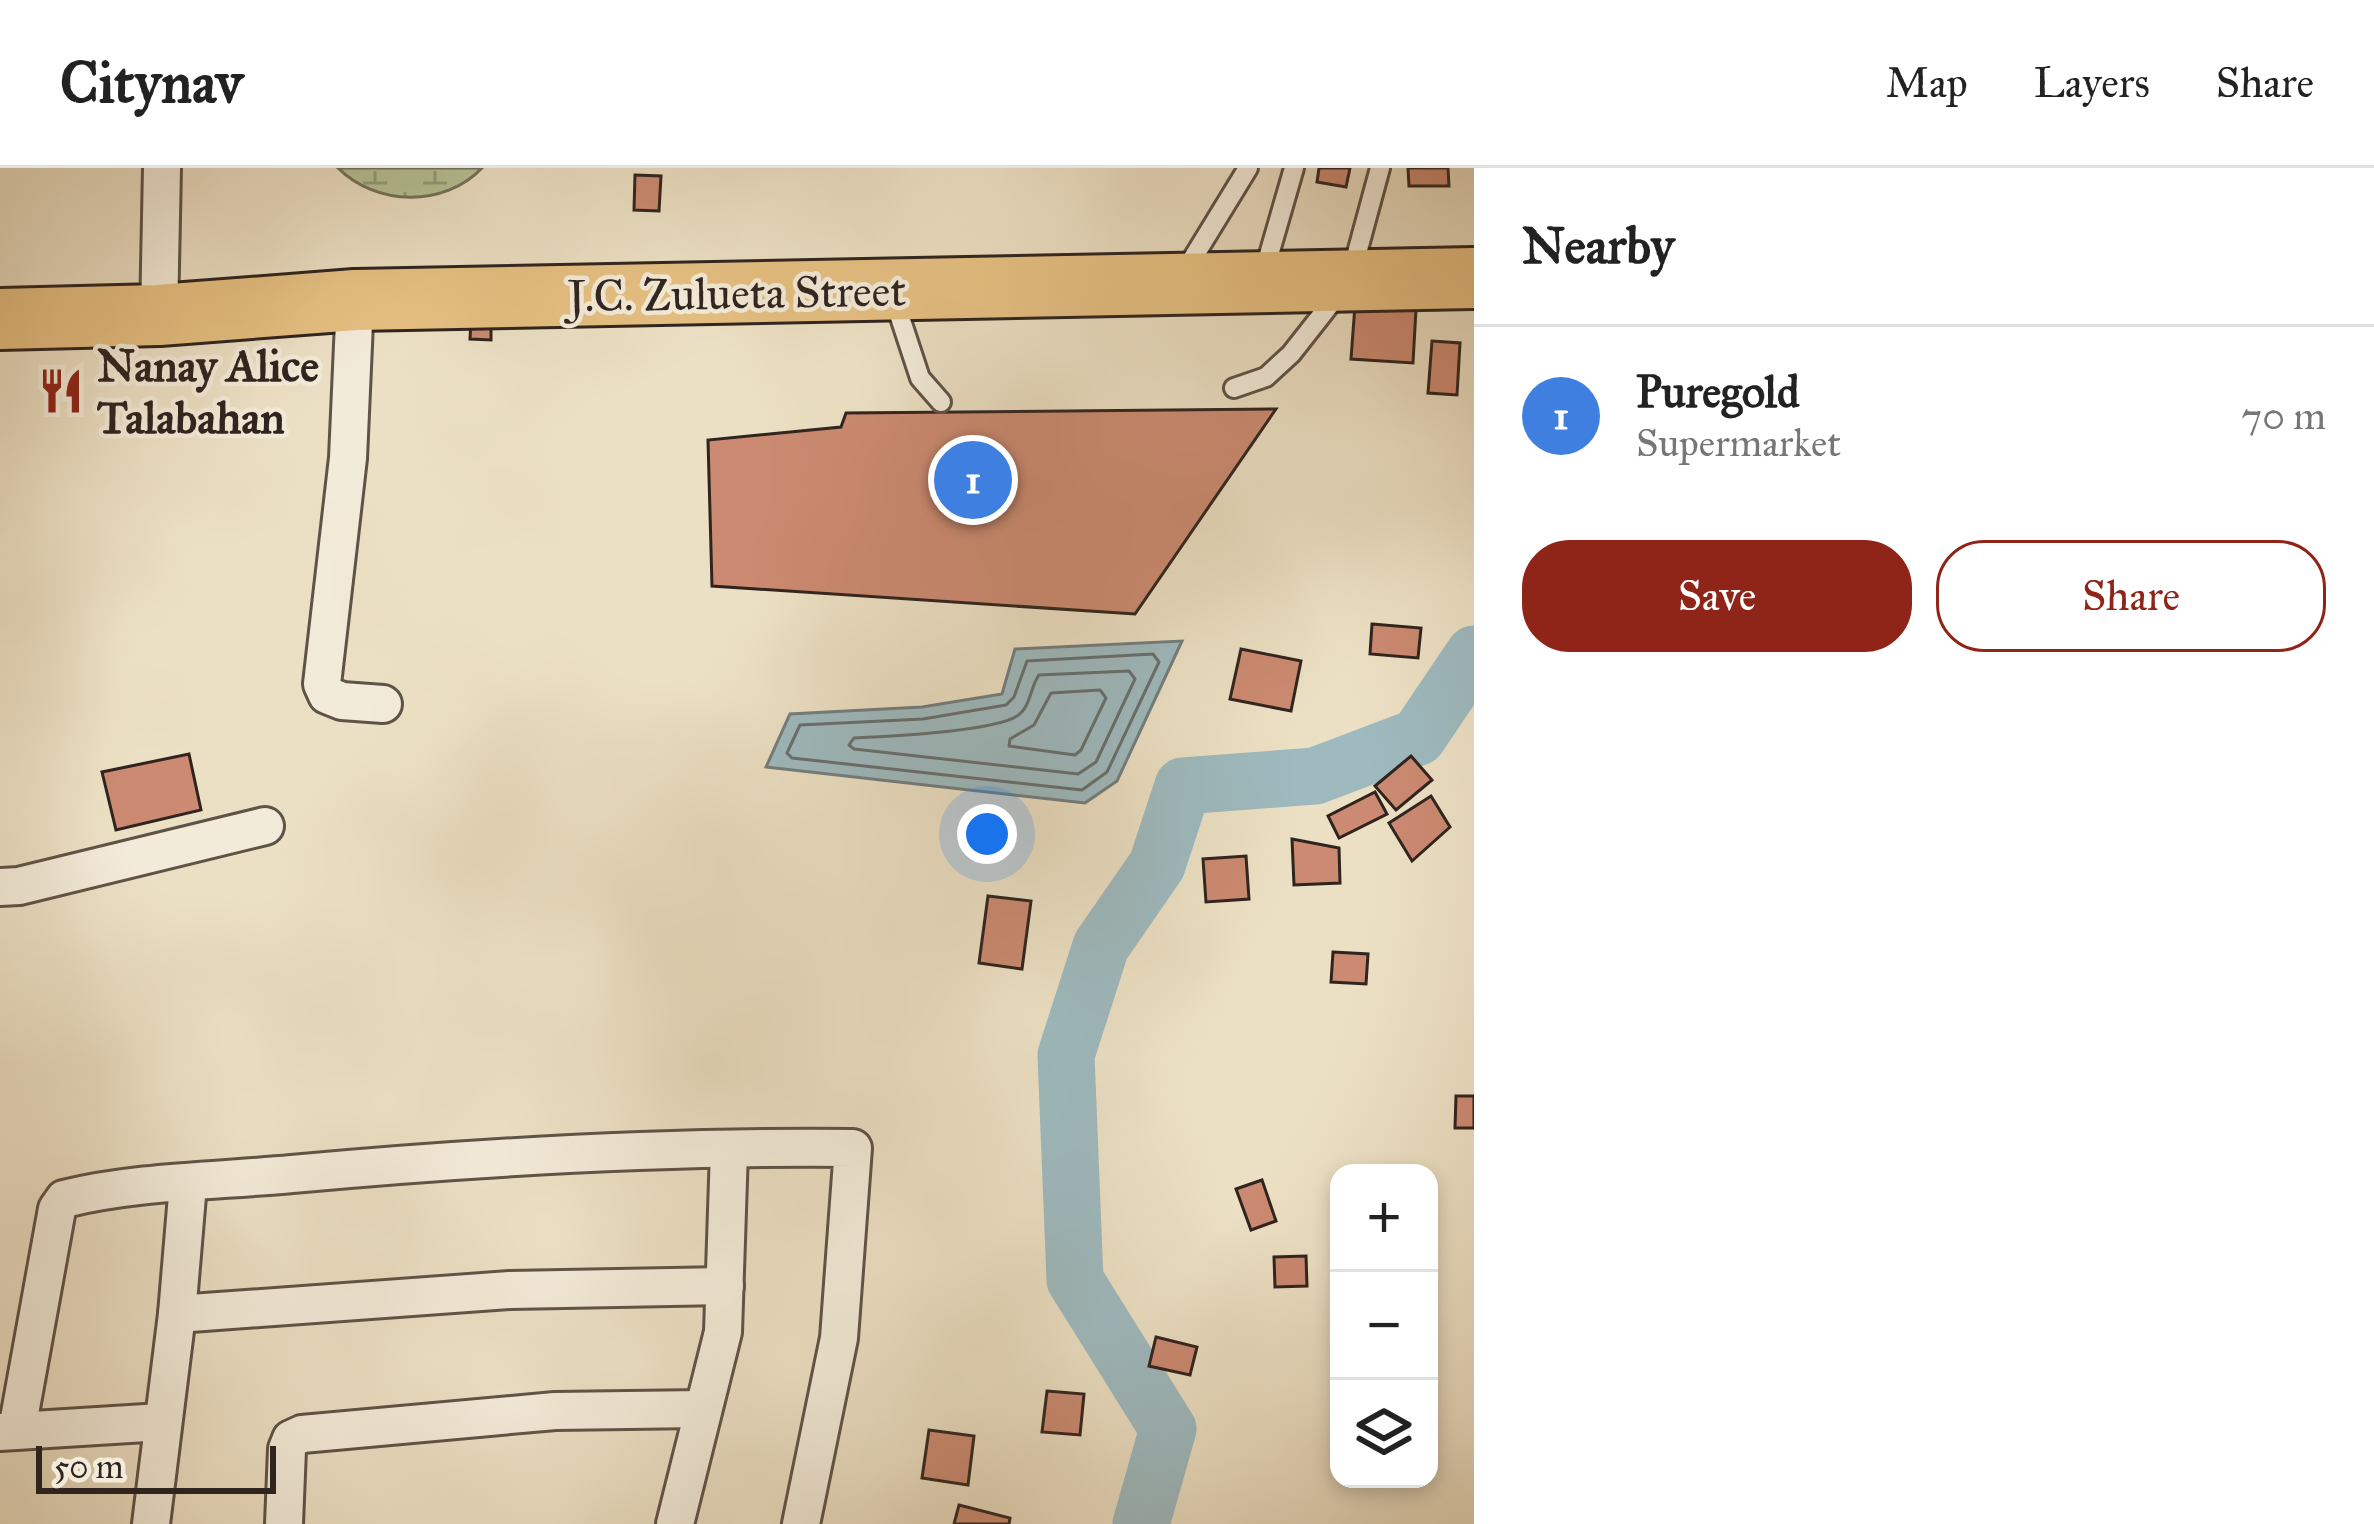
<!DOCTYPE html>
<html lang="en">
<head>
<meta charset="utf-8">
<style>
	body { margin:0; font-family:"IM FELL Great Primer",serif; background:#f6f6f6; color:#222 }
	.controls { position:absolute; right:36px; bottom:36px; display:grid; overflow:hidden; border-radius:24px; box-shadow:0 6px 18px #0003 }
	.controls button { width:108px; height:108px; display:grid; place-items:center; padding:0; border:0; border-bottom:3px solid #e0e0e0; background:#fff; color:#222; font:60px sans-serif }
	.scale { position:absolute; left:36px; bottom:30px; width:240px; box-sizing:border-box; padding-left:12px; border:6px solid #30241f; border-top:0; font-size:33px; line-height:42px; white-space:nowrap; color:#30241f; -webkit-text-stroke:9px #f3ebd9; paint-order:stroke }
	.you { position:absolute; left:987px; top:666px; width:42px; height:42px; margin:-30px; border:9px solid #fff; border-radius:50%; background:#1a73e8; box-shadow:0 0 0 18px #1a73e833 }
	.badge { display:grid; place-items:center; width:78px; height:78px; border-radius:50%; background:#8f2418; color:#fff; font-size:39px; font-weight:700 }
	.pin { position:absolute; translate:-50% -50%; border:6px solid #fff; box-shadow:0 3px 12px #0006 }
	.list { margin:0; padding:0; list-style:none }
	h2 { display:flex; justify-content:space-between; align-items:center; height:156px; margin:0; padding:0 48px; font-size:51px }
	h2 small { font-size:39px; font-weight:400; color:#767676 }
	.list li { display:grid; grid-template-columns:78px 1fr auto; gap:36px; align-items:center; box-sizing:border-box; height:180px; padding:0 48px; border-top:3px solid #e0e0e0 }
	.list b { display:block; font-size:45px; white-space:nowrap }
	.list p { margin:0; font-size:39px; white-space:nowrap; color:#767676 }
	.list em { font-size:39px; font-style:normal; color:#767676 }
	.actions { display:flex; gap:24px; padding:36px 48px }
	.actions a { flex:1; padding:27px 0; border:3px solid #8f2418; border-radius:48px; text-align:center; font-size:42px; color:#8f2418 }
	.actions .main { background:#8f2418; color:#fff }
	.icon { flex:none; width:66px; height:66px; fill:none; stroke:currentColor; stroke-width:2; stroke-linecap:round; stroke-linejoin:round }
	.map { position:relative; flex:none; width:1474px; height:1356px; overflow:hidden }
	header { display:flex; align-items:center; gap:72px; box-sizing:border-box; height:168px; padding:0 60px; background:#fff; border-bottom:3px solid #e0e0e0 }
	header strong { font-size:57px }
	nav { display:flex; gap:66px; margin-inline-start:auto; font-size:42px }
	main { display:flex }
	aside { flex:1; background:#fff }
	.map>svg:first-child { display:block }
	.wetland { fill:url(#wetland-marsh); stroke:#73735a; stroke-width:3 }
	.water { fill:#9ebabf; stroke:#727e7f; stroke-width:3 }
	.lines { fill:none; stroke-linecap:round; stroke-linejoin:round }
	.shore { stroke:#676f6f; stroke-width:3 }
	.river { stroke:#9ebabf; stroke-width:57 }
	.building { fill:#cb8a71; stroke:#30241f; stroke-width:3 }
	.service-casing { stroke:#5f5348; stroke-width:24 }
	.minor-casing { stroke:#5f5348; stroke-width:42 }
	.primary-casing { stroke:#30241f; stroke-width:66 }
	.service { stroke:#f3ebd9; stroke-width:18 }
	.minor { stroke:#f3ebd9; stroke-width:36 }
	.primary { stroke:#e6c082; stroke-width:60 }
	.labels { text-anchor:middle; dominant-baseline:central; stroke-width:9; stroke-linejoin:round; paint-order:stroke }
	.street-label { font-size:45px; fill:#30241f; stroke:#f3ebd9 }
	.poi-label { font-size:45px; font-weight:bold; fill:#30241f; stroke:#f3ebd9; text-anchor:start }
</style>
</head>
<body>
<header>
<strong>Citynav</strong>
<nav><a>Map</a><a>Layers</a><a>Share</a></nav>
</header>
<main>
<div class="map">
<svg width="1474" height="1356" viewBox="0 0 1474 1356">
	<defs>
		<pattern id="wetland-marsh" width="20" height="14" patternUnits="userSpaceOnUse" patternTransform="scale(3)"><rect width="20" height="14" fill="#b6c295"/><path d="M1 5h8M5 5V1M11 12h8M15 12V8" fill="none" stroke="#949d79"/></pattern>
	</defs>
	<rect width="100%" height="100%" fill="#ece0c4"/>
	<filter id="stains"><feTurbulence type="fractalNoise" baseFrequency=".00167" numOctaves="4"/><feColorMatrix values="0 0 0 0 .2 0 0 0 0 .09 0 0 0 0 .02 0 0 0 .5 -.17"/></filter>
	<radialGradient id="worn" r=".72"><stop offset=".6" stop-color="#630" stop-opacity="0"/><stop offset="1" stop-color="#630" stop-opacity=".3"/></radialGradient>
	<path class="wetland" d="M338 0H482C444 40 376 38 338 0Z"/>
	<path class="water" d="M1182 473 1117 613 1085 635 766 599 790 546 922 539 1002 526 1015 481Z"/>
	<g class="lines">
		<g class="shore">
			<path d="M1153 486 1159 494 1107 604 1082 622 792 590 787 585 800 557 923 551 1006 537 1014 529 1027 493Z"/>
			<path d="M1129 503 1135 511 1096 594 1078 606 854 581 849 577 854 570C887 568 992 564 1017 548 1031 539 1030 519 1039 507Z"/>
			<path d="M1100 522 1106 530 1081 582 1075 587 1009 578 1010 571 1034 557 1051 525Z"/>
		</g>
		<path class="river" d="M1141 1356 1168 1261 1075 1112 1066 887 1101 778 1157 697 1183 618 1315 608 1418 569 1474 486"/>
	</g>
	<g class="building">
		<path d="M1319 0H1350L1346 19 1317 14Z"/>
		<path d="M1408 0H1448L1449 18H1409Z"/>
		<path d="M635 7 661 8 659 43 634 42Z"/>
		<path d="M1355 137 1416 141 1413 195 1351 191Z"/>
		<path d="M471 152H491V172L470 171Z"/>
		<path d="M1432 173 1460 175 1457 227 1428 225Z"/>
		<path d="M1276 241 1135 446 712 418 708 272 841 259 846 245Z"/>
		<path d="M1372 456 1421 460 1418 490 1370 486Z"/>
		<path d="M1241 481 1301 493 1291 543 1230 531Z"/>
		<path d="M189 586 201 642 116 662 102 604Z"/>
		<path d="M1411 588 1432 612 1396 642 1375 618Z"/>
		<path d="M1375 624 1387 646 1339 670 1328 648Z"/>
		<path d="M1431 628 1450 659 1412 693 1389 655Z"/>
		<path d="M1292 671 1339 680 1340 715 1294 717Z"/>
		<path d="M1246 688 1249 731 1206 734 1203 691Z"/>
		<path d="M988 728 1031 733 1022 801 979 795Z"/>
		<path d="M1333 784 1368 786 1366 816 1331 814Z"/>
		<path d="M1456 928H1474V960H1455Z"/>
		<path d="M1262 1012 1276 1053 1251 1062 1236 1021Z"/>
		<path d="M1306 1088 1307 1118 1275 1119 1274 1089Z"/>
		<path d="M1156 1169 1197 1179 1190 1207 1149 1198Z"/>
		<path d="M1047 1223 1084 1226 1080 1267 1042 1264Z"/>
		<path d="M929 1262 974 1268 968 1317 922 1310Z"/>
		<path d="M959 1337 1010 1350 1009 1356H954Z"/>
	</g>
	<g class="lines">
		<g class="service-casing">
			<g id="service">
				<path d="M1185 103 1248 0"/>
				<path d="M1264 104 1294 0"/>
				<path d="M894 131 920 210 941 234"/>
				<path d="M1234 220 1266 209 1291 186 1350 111 1380 0"/>
			</g>
		</g>
		<g class="minor-casing">
			<g id="minor">
				<path d="M355 132 348 290 322 516 327 527 342 533 383 536"/>
				<path d="M159 147 162 0"/>
				<path d="M0 719 19 718 265 658"/>
				<path d="M177 1146 510 1122 725 1118"/>
				<path d="M17 1262 57 1041 64 1031C137 1013 218 1013 292 1006 478 989 666 978 853 980L839 1170 801 1356"/>
				<path d="M0 1264 162 1254"/>
				<path d="M151 1356 177 1146 188 1016"/>
				<path d="M284 1356 287 1281 291 1271 302 1266 555 1243 702 1241"/>
				<path d="M675 1356 723 1164 729 982"/>
			</g>
		</g>
		<g class="primary-casing">
			<path id="primary" d="M0 151 159 147 355 132 1474 110"/>
		</g>
		<use href="#service" class="service"/>
		<use href="#minor" class="minor"/>
		<use href="#primary" class="primary"/>
	</g>
	<defs>
		<g id="restaurant-bare" transform="scale(3.6)"><path d="M-5-6h1v4h1v-4h1v4h1v-4h1v5L-1.5 .5V6h-2V.5L-5-1ZM5-6V6H3V1.5H1.5Q1.5-4 5-6Z" fill="#8f2418" stroke="#f3ebd9" stroke-width="2.5" paint-order="stroke"/></g>
	</defs>
	<g fill-rule="evenodd">
		<use href="#restaurant-bare" x="61" y="223"/>
	</g>
	<g class="labels">
		<g class="street-label">
			<text transform="translate(737 125) rotate(-1)">J.C. Zulueta Street</text>
		</g>
		<g class="poi-label">
			<text x="97" y="197">Nanay Alice<tspan x="97" dy="52">Talabahan</tspan></text>
		</g>
	</g>
	<rect width="100%" height="100%" filter="url(#stains)"/>
	<rect width="100%" height="100%" fill="url(#worn)"/>
</svg>
<div class="controls">
<button>+</button>
<button>−</button>
<button><svg class="icon" aria-label="layers" viewBox="0 0 24 24"><path d="M12 4l9 5-9 5-9-5zM3 14l9 5 9-5"/></svg></button>
</div>
<div class="scale">50 m</div>
<div class="you"></div>
<div class="pin badge" style="left:973px;top:312px;background:#3f7fe0">1</div>
</div>
<aside>
<h2>Nearby<small></small></h2>
<ul class="list">
<li><span class="badge" style="background:#3f7fe0">1</span><div><b>Puregold</b><p>Supermarket</p></div><em>70 m</em></li>
</ul>
<div class="actions"><a class="main">Save</a><a>Share</a></div>
</aside>
</main>
</body>
</html>
